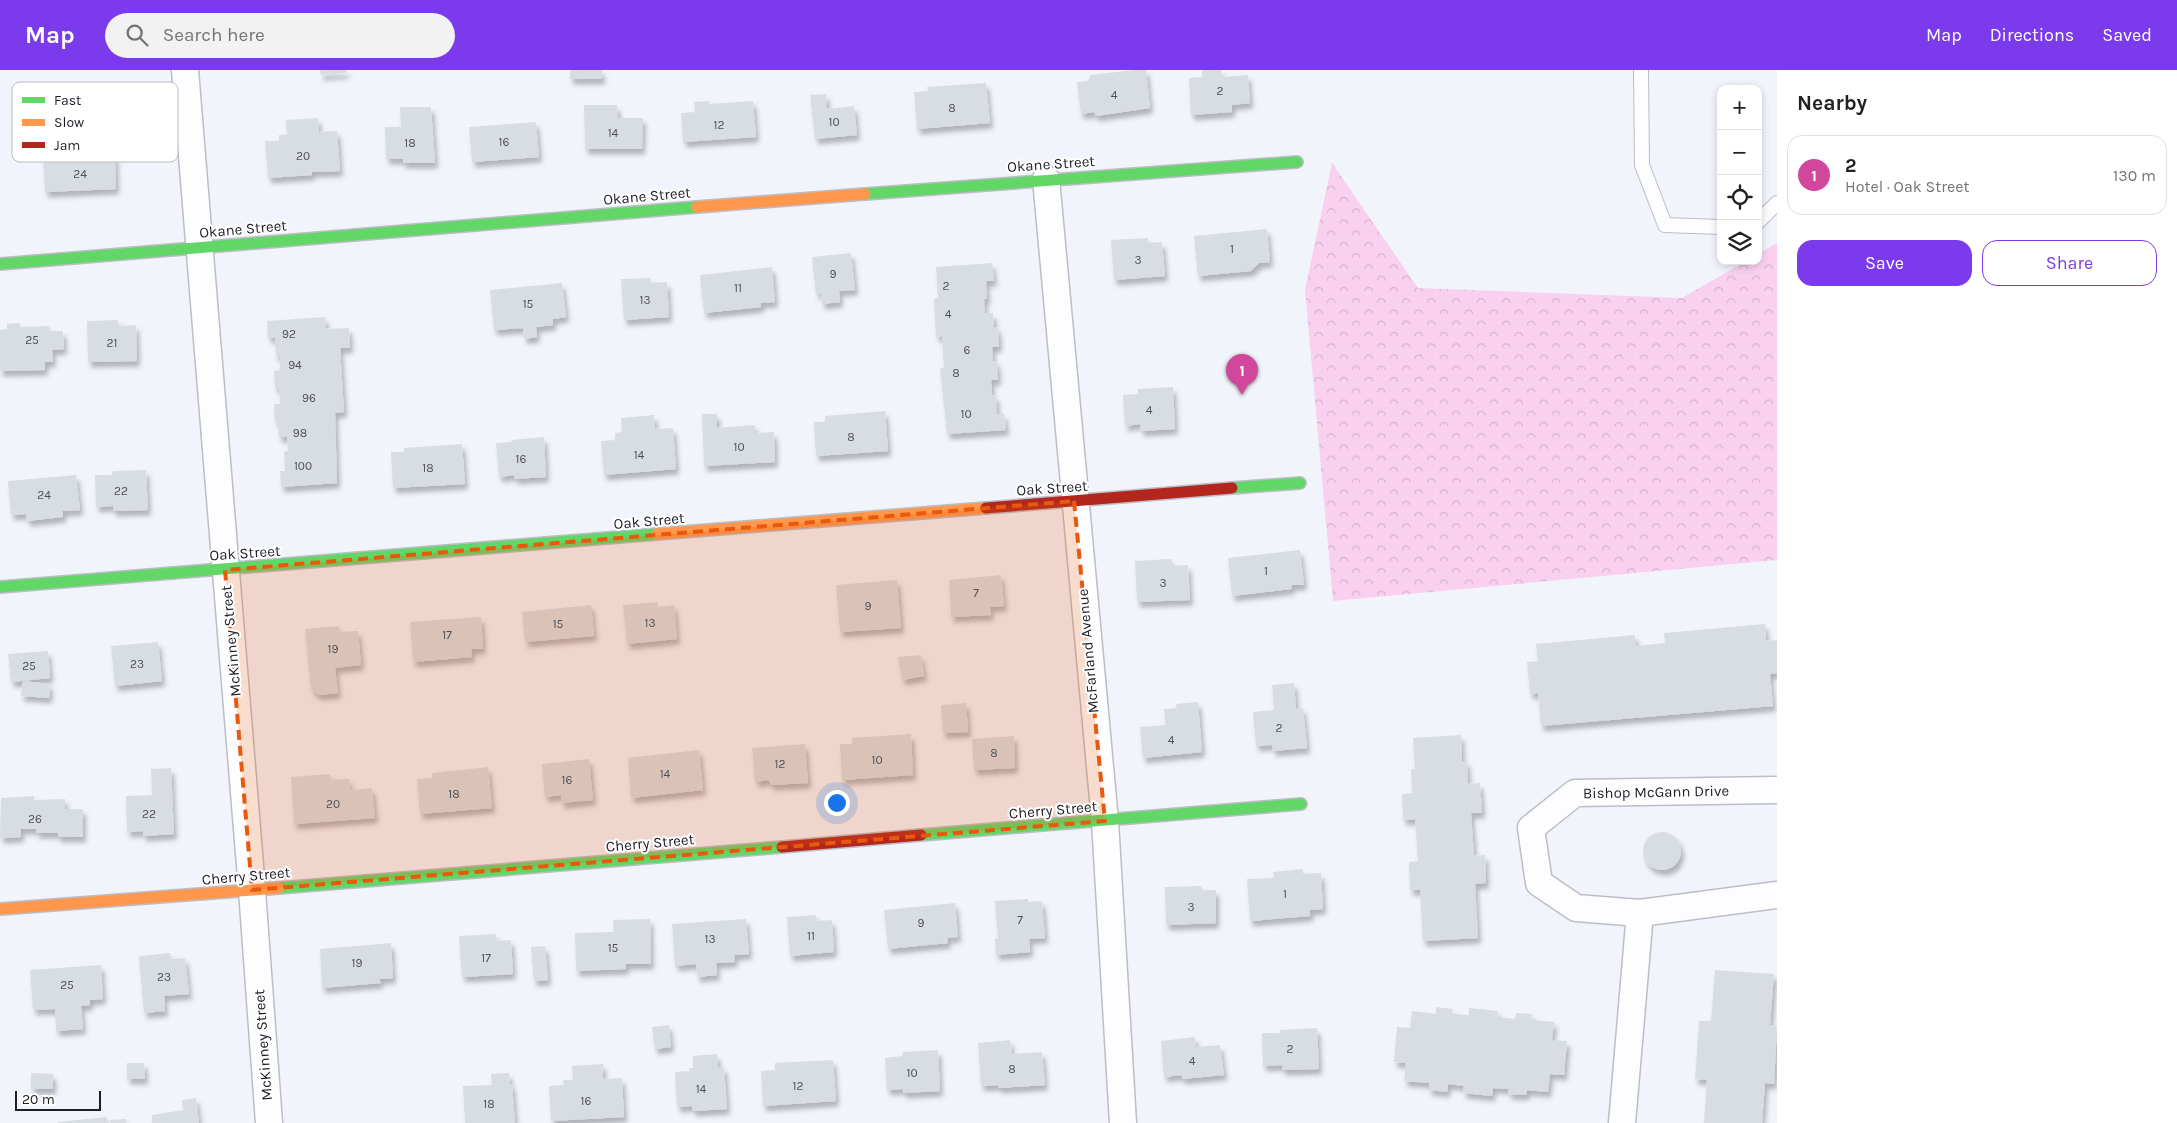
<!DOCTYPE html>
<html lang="en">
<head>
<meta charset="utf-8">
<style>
	body { margin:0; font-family:Karla,sans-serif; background:#f2f2f2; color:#202124 }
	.controls { position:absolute; right:15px; top:15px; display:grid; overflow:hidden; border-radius:10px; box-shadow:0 2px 8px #0003 }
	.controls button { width:45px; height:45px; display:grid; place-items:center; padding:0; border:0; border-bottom:1px solid #e0e0e0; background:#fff; color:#202124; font:25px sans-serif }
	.scale { position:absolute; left:15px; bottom:12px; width:86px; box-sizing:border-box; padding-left:5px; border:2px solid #1e1e27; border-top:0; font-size:14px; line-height:18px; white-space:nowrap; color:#1e1e27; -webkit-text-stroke:4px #fff; paint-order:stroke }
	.you { position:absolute; left:836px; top:732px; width:18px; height:18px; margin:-12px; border:4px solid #fff; border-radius:50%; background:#1a73e8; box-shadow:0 0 0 8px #1a73e833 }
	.badge { display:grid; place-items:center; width:32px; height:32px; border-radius:50%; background:#7c3aed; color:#fff; font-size:16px; font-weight:700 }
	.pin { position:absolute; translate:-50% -41px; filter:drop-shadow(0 1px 2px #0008) }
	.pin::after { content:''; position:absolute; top:26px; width:18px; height:15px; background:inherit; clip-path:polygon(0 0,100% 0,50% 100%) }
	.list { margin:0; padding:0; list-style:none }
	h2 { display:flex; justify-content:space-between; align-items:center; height:65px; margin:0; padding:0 20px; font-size:21px }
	h2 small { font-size:16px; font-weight:400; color:#757577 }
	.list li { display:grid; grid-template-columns:32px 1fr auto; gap:15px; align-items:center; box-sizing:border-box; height:80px; margin:0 10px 10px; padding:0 10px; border:1px solid #e0e0e0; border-radius:15px }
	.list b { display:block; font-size:19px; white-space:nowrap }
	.list p { margin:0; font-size:16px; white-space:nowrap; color:#757577 }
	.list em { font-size:16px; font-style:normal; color:#757577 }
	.actions { display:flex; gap:10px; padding:15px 20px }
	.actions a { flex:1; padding:11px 0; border:1px solid #7c3aed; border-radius:15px; text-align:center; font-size:18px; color:#7c3aed }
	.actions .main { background:#7c3aed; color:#fff }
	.icon { flex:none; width:28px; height:28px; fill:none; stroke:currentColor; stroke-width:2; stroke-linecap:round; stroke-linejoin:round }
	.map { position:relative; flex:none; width:1777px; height:1053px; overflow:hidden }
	header { display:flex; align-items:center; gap:30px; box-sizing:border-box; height:70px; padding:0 25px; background:#7c3aed; color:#fff }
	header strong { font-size:24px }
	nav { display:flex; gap:28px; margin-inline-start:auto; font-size:18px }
	.search { width:350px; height:45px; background:#f2f2f2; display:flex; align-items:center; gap:12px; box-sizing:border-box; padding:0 18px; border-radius:28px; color:#757577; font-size:19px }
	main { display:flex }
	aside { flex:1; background:#fff }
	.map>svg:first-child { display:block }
	.forest { fill:url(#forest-crowns) }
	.building { fill:#d8dce3; filter:url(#shadow) }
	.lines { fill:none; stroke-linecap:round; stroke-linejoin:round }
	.lane-casing { stroke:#bcbdc6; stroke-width:16 }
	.street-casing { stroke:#bcbdc6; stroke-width:29 }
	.fast-casing { stroke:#bcbdc6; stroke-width:14 }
	.slow-casing { stroke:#bcbdc6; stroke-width:14 }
	.jam-casing { stroke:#bcbdc6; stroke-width:14 }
	.lane { stroke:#fdfdff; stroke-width:14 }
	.street { stroke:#fdfdff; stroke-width:26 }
	.fast { stroke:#63d668; stroke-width:11 }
	.slow { stroke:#ff974d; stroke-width:11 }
	.jam { stroke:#b3261e; stroke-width:11 }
	.marked { fill:#e8590c; fill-opacity:0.2; stroke:#e8590c; stroke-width:4; stroke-dasharray:10 6; stroke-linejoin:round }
	.labels { text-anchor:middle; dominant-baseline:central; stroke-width:4; stroke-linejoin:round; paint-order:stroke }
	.number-label { font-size:12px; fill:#4e5058 }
	.street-label { font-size:15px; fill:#1e1e27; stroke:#fff }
	.key { fill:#fff; stroke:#bcbcbe; stroke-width:1 }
	.key-label { font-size:14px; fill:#1e1e27 }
</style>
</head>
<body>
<header>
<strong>Map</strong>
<div class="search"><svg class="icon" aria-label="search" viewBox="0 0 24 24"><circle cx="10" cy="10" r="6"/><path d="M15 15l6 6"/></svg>Search here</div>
<nav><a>Map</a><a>Directions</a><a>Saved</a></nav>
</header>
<main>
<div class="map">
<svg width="1777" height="1053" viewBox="0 0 1777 1053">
	<defs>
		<pattern id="forest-crowns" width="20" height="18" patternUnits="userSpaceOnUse" patternTransform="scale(1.25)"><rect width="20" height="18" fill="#f9d1ef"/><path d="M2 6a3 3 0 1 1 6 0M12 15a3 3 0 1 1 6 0" fill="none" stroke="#d5b3cd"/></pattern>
		<filter id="shadow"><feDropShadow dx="3" dy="5.5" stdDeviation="2.5" flood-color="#0004"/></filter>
	</defs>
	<rect width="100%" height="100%" fill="#f2f4fc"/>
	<path class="forest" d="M1332 93 1418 218 1682 228 1746 191H1758V184L1777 173V490L1333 531 1305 220Z"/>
	<g class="building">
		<path d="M320 0H346L347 3 321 5Z"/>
		<rect x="570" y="0" width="32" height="9"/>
		<path d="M1135 0H1146L1150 38 1096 46 1094 42 1081 44 1077 12 1088 11 1090 5Z"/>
		<path d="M1202 0H1221L1222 7 1248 5 1250 33 1232 35V42L1191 45 1189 8 1202 7Z"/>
		<path d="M986 13 990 53 917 59 914 22 928 21 927 17Z"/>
		<path d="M826 24 827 39 854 36 857 65 815 69 810 25Z"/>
		<path d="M709 31V34L753 31 756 67 683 72 681 43 695 42 694 32Z"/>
		<path d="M584 35H617L618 48H643L642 79H585Z"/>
		<path d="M400 37H431L435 93H403V89H386L385 57H401Z"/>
		<path d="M318 48 319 62 337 61 340 101 312 102V105L268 108 265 71H279V65L287 64 286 50Z"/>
		<path d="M536 52 539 87 472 92 469 57Z"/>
		<path d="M115 79 116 119 45 122 43 88H54V81Z"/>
		<path d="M1267 159 1270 192 1259 193 1251 201 1198 206 1194 166Z"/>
		<path d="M1148 168V173L1162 172 1165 206 1114 210 1111 170Z"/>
		<path d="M851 183 855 220 839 221 840 232 822 234 821 223 816 224 812 187Z"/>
		<path d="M992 193 994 211H986L987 229H984L985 243H993L994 257 998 258 999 277H992L993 291 997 292 998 310H991L992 325 996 326 997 344H1004L1006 360 947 364 940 298H944L942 266 936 267 934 229 938 228 936 197Z"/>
		<path d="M772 197 775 232 761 233V237L704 243 700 205Z"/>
		<path d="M650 208 651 213 667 212 669 247 624 250 621 209Z"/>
		<path d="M562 213 566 247 553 249V255L536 257 537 267 524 269 523 258 494 260 490 220Z"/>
		<path d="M325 247 326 259 349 258 350 278H340L344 342 335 343 337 413 281 417 280 401H285L284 382 288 381 287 367H279L278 351 275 352 274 334H280L279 318H275L274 301 280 300V286H276L275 267 268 268 267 251Z"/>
		<path d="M118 250V256L136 255 137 291 88 292 87 251Z"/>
		<path d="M20 253V257L49 256V261H63L64 279 52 280 53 292H45V300L0 301V260L7 259V254Z"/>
		<path d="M1173 317 1175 359 1141 361 1140 354 1125 356 1123 325 1138 324V319Z"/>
		<path d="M885 341 888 381 816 386 814 352H825V346Z"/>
		<path d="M702 344H717V358L755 355V363L774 362 775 392 704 396Z"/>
		<path d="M654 345 655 359 673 358 676 399 604 405 601 371 615 370V363L622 362 621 348Z"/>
		<path d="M544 367 546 407 514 409 515 405 499 407 496 373 512 372 511 370Z"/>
		<path d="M462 374 465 414 393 418 391 382H404V378Z"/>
		<path d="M146 400 148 440 113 441V436L96 437 95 405H111L113 401Z"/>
		<path d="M76 405 80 440 63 441V447L27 451 26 444 11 445 8 411Z"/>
		<path d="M1300 480 1304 515H1292L1291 519 1232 526 1228 488Z"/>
		<path d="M1171 489 1174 496 1188 495 1190 530 1137 532 1135 491Z"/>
		<path d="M1001 505 1004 536 990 537 991 545 951 547 949 510Z"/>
		<path d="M897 510 901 558 840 562 836 515Z"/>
		<path d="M658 532 657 537 674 535 677 569 627 574 623 535Z"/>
		<path d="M591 535 594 566 525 572 522 542Z"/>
		<path d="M481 547 483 579H471L472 587 413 592 410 552Z"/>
		<path d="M1765 554 1766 571 1777 570V603L1770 604 1773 636 1541 656 1538 623 1530 624 1527 592 1538 591 1536 574 1635 565 1636 576 1665 573 1664 563Z"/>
		<path d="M339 556 340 562 358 561 361 595 335 598 338 623 319 625 311 619 305 559Z"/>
		<path d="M158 572 162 611 115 616 111 576Z"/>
		<path d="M48 581 50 608 11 612 8 584Z"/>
		<path d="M921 585 924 606 902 610 898 587Z"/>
		<path d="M23 611 50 614 49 628 21 626Z"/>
		<path d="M1294 613 1296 639 1303 638 1307 678 1273 681 1272 675 1256 676 1253 642 1274 640 1272 615Z"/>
		<path d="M1198 632 1202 682 1143 688 1140 657 1166 655 1164 639 1177 638 1176 634Z"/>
		<path d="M966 633 968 662 943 663 941 635Z"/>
		<path d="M911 664 913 705 842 710 840 674H852V668Z"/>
		<path d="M1461 665 1462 692 1467 691 1468 714 1480 713 1482 743H1471L1474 786 1485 785 1486 813 1475 814 1478 868 1423 871 1420 820H1410L1409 792 1418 791 1415 749 1403 750 1402 724 1412 723 1411 699H1415L1413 668Z"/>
		<path d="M1014 666 1015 698 974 700 972 669Z"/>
		<path d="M805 674 808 713 771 715 769 710 755 712 752 678Z"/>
		<path d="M699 680 703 720 631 728 628 688Z"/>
		<path d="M589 689 593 730 561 733V725L545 727 542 694Z"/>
		<path d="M488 697 492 738 420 744 417 709 432 708V703Z"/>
		<path d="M171 698 174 764 143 766V761L127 762 126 726 152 725 151 699Z"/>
		<path d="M330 704 331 710 349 709 350 720 372 718 375 748 294 754 291 707Z"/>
		<path d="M34 726V730L65 729V739H83V767H58V763H36L37 759H21V767L0 768 1 728Z"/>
		<circle cx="1662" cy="781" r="19"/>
		<path d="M1303 799V804L1321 803 1323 839 1310 840V846L1250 851 1247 809 1274 808 1273 802Z"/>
		<path d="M1201 816 1202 820H1216V853L1166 855 1165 817Z"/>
		<path d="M1028 829V832L1042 831 1045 868 1029 869 1030 882 996 885 995 869H998L995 831Z"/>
		<path d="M955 833 958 867 947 868 948 873 888 879 884 840Z"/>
		<path d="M816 845 817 851 832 850 834 882 790 886 787 847Z"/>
		<path d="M650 849 651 894H626V899L576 901 575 863 614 862 613 850Z"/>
		<path d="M746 849 749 884 734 885 735 892 716 893 717 905 697 907 696 894 675 896 672 854Z"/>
		<path d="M496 864V871L511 870 513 904 462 907 459 866Z"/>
		<path d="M391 873 393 908 379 909 381 913 322 918 320 879Z"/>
		<path d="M545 876 548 910 534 911 531 877Z"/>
		<path d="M170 883 171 889 185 888 189 924 164 926 165 941 144 943 139 886Z"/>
		<path d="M101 895 103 929 90 930V935L81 936 83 959 56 961 55 939 33 940 30 900Z"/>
		<path d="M1715 900 1774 904 1770 955 1777 956 1774 1014 1765 1013 1762 1053H1704L1707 1010 1695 1009 1699 951H1711Z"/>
		<path d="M1436 937 1452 939V944L1469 945V938L1498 941 1497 947 1515 949 1516 943 1532 944 1531 950 1554 952 1552 970 1567 971 1564 1005 1550 1004 1548 1022 1527 1020 1526 1025 1508 1024 1509 1019 1493 1018 1492 1026 1463 1023 1464 1016 1448 1014 1447 1022 1429 1020V1013L1404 1011 1406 993 1394 992 1397 957 1410 958 1412 941 1436 944Z"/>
		<path d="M669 955 671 977 655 979 652 957Z"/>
		<path d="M1317 958 1319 999 1282 1000V995L1263 996 1262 963H1280V960Z"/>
		<path d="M1195 967 1196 977 1220 975 1224 1005 1182 1009V1005L1164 1007 1161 971Z"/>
		<path d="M1010 970 1012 984 1042 982 1045 1015 999 1018 998 1015 981 1016 978 973Z"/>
		<path d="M938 980 940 1021 903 1023V1019L887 1020 885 988 902 986 903 982Z"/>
		<path d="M717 984 718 998 724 997 727 1039 693 1041 692 1036 677 1037 675 1002 690 1001 689 998H693V986Z"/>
		<path d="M833 990 836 1031 763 1036 761 1001 775 1000V993Z"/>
		<path d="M127 993H144L145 1009H127Z"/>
		<path d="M603 994V1009L622 1008 624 1047 551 1051 549 1016 564 1015 563 1010H573L572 996Z"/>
		<path d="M31 1003 53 1004V1019H31Z"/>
		<path d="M509 1003 510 1014H512L515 1053H465L463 1016 492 1015 491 1004Z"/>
		<path d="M196 1028 199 1053H152V1045L183 1040 182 1030Z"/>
		<path d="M107 1047 108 1053H58V1052Z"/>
		<path d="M126 1049V1053H111L110 1050Z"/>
	</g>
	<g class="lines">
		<g class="lane-casing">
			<g id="lane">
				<path d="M1641 0 1642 95 1665 155 1721 157"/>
				<path d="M1758 152 1777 133"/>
			</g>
		</g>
		<g class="street-casing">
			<g id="street">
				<path d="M185 0 252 820 269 1053"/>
				<path d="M1046 109 1105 751 1123 1053"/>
				<path d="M1777 720 1575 723 1531 758 1539 813 1576 838 1640 843 1777 825"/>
				<path d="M1622 1053 1640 843"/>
			</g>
		</g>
		<g class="fast-casing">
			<g id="fast">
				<path d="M865 124 1297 92"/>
				<path d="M0 194 697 137"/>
				<path d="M1232 418 1300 413"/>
				<path d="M0 517 657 464"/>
				<path d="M921 765 1301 734"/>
				<path d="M279 818 782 777"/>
			</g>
		</g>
		<g class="slow-casing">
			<g id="slow">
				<path d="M697 137 865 124"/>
				<path d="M657 464 986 438"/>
				<path d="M0 839 279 818"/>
			</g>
		</g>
		<g class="jam-casing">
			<g id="jam">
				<path d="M986 438 1232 418"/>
				<path d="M782 777 921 765"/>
			</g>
		</g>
		<use href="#lane" class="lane"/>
		<use href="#street" class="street"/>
		<use href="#fast" class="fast"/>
		<use href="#slow" class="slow"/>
		<use href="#jam" class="jam"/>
	</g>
	<path class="marked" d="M1074 431 1105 751 252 820 225 500Z"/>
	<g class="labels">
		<g class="number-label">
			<text x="1220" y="21">2</text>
			<text x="1114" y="25">4</text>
			<text x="952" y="38">8</text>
			<text x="834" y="52">10</text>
			<text x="719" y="55">12</text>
			<text x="613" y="63">14</text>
			<text x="504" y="72">16</text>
			<text x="410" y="73">18</text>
			<text x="303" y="86">20</text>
			<text x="80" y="104">24</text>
			<text x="1232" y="179">1</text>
			<text x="1138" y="190">3</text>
			<text x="833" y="204">9</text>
			<text x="946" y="216">2</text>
			<text x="738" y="218">11</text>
			<text x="645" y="230">13</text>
			<text x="528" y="234">15</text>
			<text x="948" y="244">4</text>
			<text x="289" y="264">92</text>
			<text x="32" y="270">25</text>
			<text x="112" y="273">21</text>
			<text x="967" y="280">6</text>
			<text x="295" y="295">94</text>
			<text x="956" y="303">8</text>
			<text x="309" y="328">96</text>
			<text x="1149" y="340">4</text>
			<text x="966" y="344">10</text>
			<text x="300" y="363">98</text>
			<text x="851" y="367">8</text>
			<text x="739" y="377">10</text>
			<text x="639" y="385">14</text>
			<text x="521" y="389">16</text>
			<text x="303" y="396">100</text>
			<text x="428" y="398">18</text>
			<text x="121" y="421">22</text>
			<text x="44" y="425">24</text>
			<text x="1266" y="501">1</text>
			<text x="1163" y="513">3</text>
			<text x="976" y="523">7</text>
			<text x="868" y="536">9</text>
			<text x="650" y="553">13</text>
			<text x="558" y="554">15</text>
			<text x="447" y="565">17</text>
			<text x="333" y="579">19</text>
			<text x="137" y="594">23</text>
			<text x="29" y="596">25</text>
			<text x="1279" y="658">2</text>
			<text x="1171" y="670">4</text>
			<text x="994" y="683">8</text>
			<text x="877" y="690">10</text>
			<text x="780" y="694">12</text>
			<text x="665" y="704">14</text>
			<text x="567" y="710">16</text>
			<text x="454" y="724">18</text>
			<text x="333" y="734">20</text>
			<text x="149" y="744">22</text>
			<text x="35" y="749">26</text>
			<text x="1285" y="824">1</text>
			<text x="1191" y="837">3</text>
			<text x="1020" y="850">7</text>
			<text x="921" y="853">9</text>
			<text x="811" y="866">11</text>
			<text x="710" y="869">13</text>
			<text x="613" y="878">15</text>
			<text x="486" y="888">17</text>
			<text x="357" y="893">19</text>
			<text x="164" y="907">23</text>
			<text x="67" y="915">25</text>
			<text x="1290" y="979">2</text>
			<text x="1192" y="991">4</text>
			<text x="1012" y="999">8</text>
			<text x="912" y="1003">10</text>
			<text x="798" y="1016">12</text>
			<text x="701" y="1019">14</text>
			<text x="586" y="1031">16</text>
			<text x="489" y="1034">18</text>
		</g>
		<g class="street-label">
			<text transform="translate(1051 94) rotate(-4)">Okane Street</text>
			<text transform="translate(647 126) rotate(-5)">Okane Street</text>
			<text transform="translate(243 159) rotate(-5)">Okane Street</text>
			<text transform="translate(1052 418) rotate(-4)">Oak Street</text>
			<text transform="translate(649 451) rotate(-5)">Oak Street</text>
			<text transform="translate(245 483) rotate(-4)">Oak Street</text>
			<text transform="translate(231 571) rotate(-95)">McKinney Street</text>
			<text transform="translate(1088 581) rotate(-95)">McFarland Avenue</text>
			<text transform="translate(1656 722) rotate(-1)">Bishop McGann Drive</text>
			<text transform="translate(1053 740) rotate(-5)">Cherry Street</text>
			<text transform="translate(650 773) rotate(-5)">Cherry Street</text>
			<text transform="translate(246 806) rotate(-5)">Cherry Street</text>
			<text transform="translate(263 975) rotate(-94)">McKinney Street</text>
		</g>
	</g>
	<rect x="12" y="12" width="166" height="80" rx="8" class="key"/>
	<rect x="22" y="27" width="23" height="6" fill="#63d668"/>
	<rect x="22" y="49" width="23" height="7" fill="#ff974d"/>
	<rect x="22" y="72" width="23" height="6" fill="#b3261e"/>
	<g class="key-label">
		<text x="54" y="35">Fast</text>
		<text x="54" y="57">Slow</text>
		<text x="54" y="80">Jam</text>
	</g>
</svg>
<div class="controls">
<button>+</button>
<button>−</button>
<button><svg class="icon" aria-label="locate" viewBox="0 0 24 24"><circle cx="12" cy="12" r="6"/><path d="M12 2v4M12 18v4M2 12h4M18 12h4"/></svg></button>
<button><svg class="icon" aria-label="layers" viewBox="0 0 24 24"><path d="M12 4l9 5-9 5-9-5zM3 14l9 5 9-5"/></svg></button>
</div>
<div class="scale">20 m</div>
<div class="you"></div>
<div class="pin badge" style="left:1242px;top:325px;background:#d1479c">1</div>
</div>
<aside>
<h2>Nearby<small></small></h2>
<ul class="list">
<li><span class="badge" style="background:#d1479c">1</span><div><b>2</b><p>Hotel · Oak Street</p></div><em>130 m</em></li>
</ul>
<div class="actions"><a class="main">Save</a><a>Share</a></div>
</aside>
</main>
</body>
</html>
